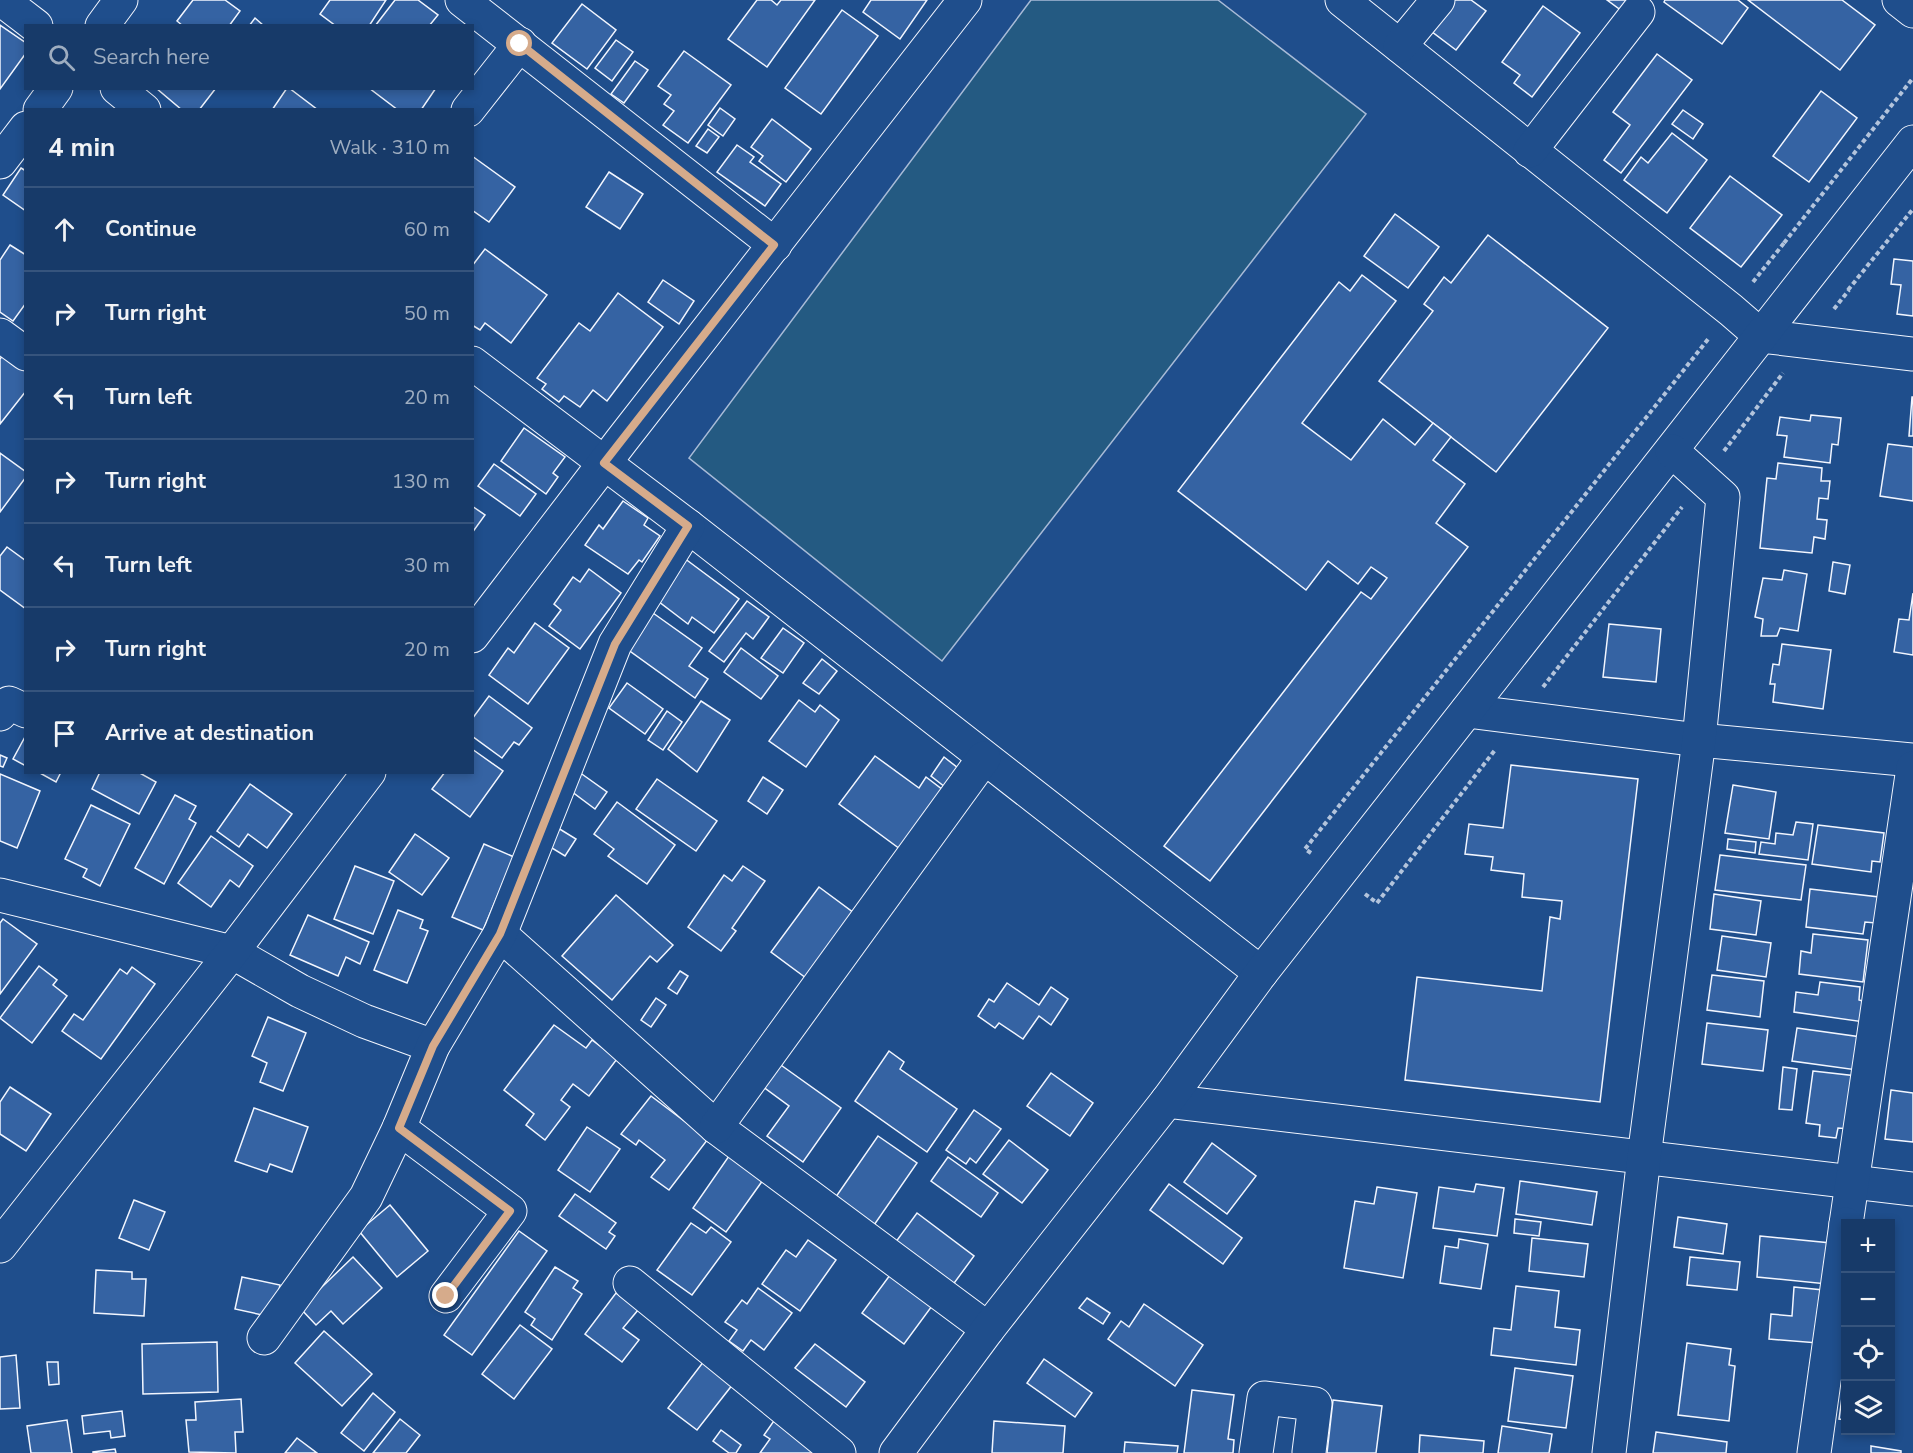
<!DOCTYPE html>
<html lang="en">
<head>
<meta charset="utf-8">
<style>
	body { margin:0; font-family:"Nunito Sans",sans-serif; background:#20416f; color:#f1f3f6 }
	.controls { position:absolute; right:18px; bottom:18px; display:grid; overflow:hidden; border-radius:0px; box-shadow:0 3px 9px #0003 }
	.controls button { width:54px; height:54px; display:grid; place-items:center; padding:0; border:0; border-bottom:2px solid #36547d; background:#173a69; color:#f1f3f6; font:30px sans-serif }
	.stop { position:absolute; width:18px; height:18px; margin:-14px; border:4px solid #d6ab8b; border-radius:50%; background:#fff }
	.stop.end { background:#d6ab8b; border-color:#fff; box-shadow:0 2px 6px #0008 }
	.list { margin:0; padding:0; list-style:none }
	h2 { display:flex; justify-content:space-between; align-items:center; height:78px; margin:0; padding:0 24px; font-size:26px }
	h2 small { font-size:20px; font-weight:400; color:#9eadc0 }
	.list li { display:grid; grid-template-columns:39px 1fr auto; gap:18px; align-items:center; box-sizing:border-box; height:84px; padding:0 24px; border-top:2px solid #36547d }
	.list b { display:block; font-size:22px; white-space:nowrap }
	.list em { font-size:20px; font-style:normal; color:#9eadc0 }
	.icon { flex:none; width:33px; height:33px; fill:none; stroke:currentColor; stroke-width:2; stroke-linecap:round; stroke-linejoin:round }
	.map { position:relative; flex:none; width:1913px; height:1453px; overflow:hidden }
	.search { position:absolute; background:#173a69; box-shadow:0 3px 9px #0003; left:24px; top:24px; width:450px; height:66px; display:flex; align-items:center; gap:15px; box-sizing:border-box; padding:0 21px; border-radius:0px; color:#9eadc0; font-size:22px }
	.panel { position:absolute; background:#173a69; box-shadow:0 3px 9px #0003; left:24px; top:108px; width:450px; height:666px; border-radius:0px }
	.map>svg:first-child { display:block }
	.green { fill:#245a82; stroke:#a8bbd7; stroke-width:1.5 }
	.building { fill:#3563a3; stroke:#f2f6ff; stroke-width:1.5 }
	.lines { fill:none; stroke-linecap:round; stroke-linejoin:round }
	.minor-casing { stroke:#f2f6ff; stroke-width:35 }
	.path { stroke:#b3c4dc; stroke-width:4; stroke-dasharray:4.5 3; stroke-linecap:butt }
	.minor { stroke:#1f4e8c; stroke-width:33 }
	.route { stroke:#d6ab8b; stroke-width:8 }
</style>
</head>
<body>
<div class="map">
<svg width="1913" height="1453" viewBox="0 0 1913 1453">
	<rect width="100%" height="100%" fill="#1f4e8c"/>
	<path class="green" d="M1031 0H1218L1366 114 942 661 689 458Z"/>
	<g class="building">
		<path d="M193 0H225L240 11 229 26H183L177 21Z"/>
		<path d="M330 0H386L369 26H336L320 14Z"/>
		<path d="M395 0H418L438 15 429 26H375Z"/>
		<path d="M757 0H771L777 5 781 0H815L767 67 728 39Z"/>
		<path d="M871 0H927L900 39 863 12Z"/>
		<path d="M1448 0H1471L1486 11 1456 50 1427 28Z"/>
		<path d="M1607 0H1630L1622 11Z"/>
		<path d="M1665 0H1738L1748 8 1722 44 1664 2Z"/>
		<path d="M1748 0H1842L1875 25 1840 70Z"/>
		<path d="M582 4 616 30 587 69 552 43Z"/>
		<path d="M1543 6 1580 33 1532 97 1514 83 1520 75 1502 62Z"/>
		<path d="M842 10 878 36 821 114 785 88Z"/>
		<path d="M255 18 264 26H249Z"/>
		<path d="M0 25 26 43V53L0 89Z"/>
		<path d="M616 40 633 52 612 81 595 68Z"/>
		<path d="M684 51 731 85 688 143 663 125 674 111 664 104 671 95 658 86Z"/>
		<path d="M1657 54 1692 80 1621 173 1604 160 1630 125 1613 112Z"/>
		<path d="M635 61 648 70 624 103 611 94Z"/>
		<path d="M156 88H216L199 110H182Z"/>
		<path d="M287 88H289L318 110H272Z"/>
		<path d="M369 88H436L421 110H398Z"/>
		<path d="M1821 91 1857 118 1809 182 1773 156Z"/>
		<path d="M720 108 735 119 723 136 708 125Z"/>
		<path d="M1683 110 1703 124 1693 139 1672 124Z"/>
		<path d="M772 119 811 149 786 182 759 161 763 156 751 147Z"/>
		<path d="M708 129 719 137 707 153 696 146Z"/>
		<path d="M1672 133 1707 160 1667 213 1624 180 1641 157 1648 163Z"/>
		<path d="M737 145 754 157 750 162 781 184 765 206 717 172Z"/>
		<path d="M472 156 515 187 489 222 472 210Z"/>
		<path d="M21 168 26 171V211L3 195Z"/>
		<path d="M609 172 643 194 620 229 586 207Z"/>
		<path d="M1730 176 1782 215 1741 267 1690 228Z"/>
		<path d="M1395 214 1439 247 1408 288 1364 256Z"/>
		<path d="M1488 235 1608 328 1496 472 1379 381 1433 311 1424 304 1444 277 1451 283Z"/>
		<path d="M10 245 26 255V303L13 321 0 312V260Z"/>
		<path d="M485 249 547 295 511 343 485 323 480 330 472 325V266Z"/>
		<path d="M1894 259 1913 261V316L1897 314 1901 285 1891 284Z"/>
		<path d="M1362 275 1396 301 1302 423 1351 460 1383 419 1415 445 1433 423 1451 437 1433 460 1465 484 1436 523 1468 547 1210 881 1164 846 1361 592 1371 599 1387 578 1371 567 1358 584 1328 561 1306 590 1178 491 1339 282 1350 291Z"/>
		<path d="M663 280 694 301 679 324 648 302Z"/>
		<path d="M618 293 663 327 607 401 593 390 580 407 564 396 559 402 542 389 546 384 537 378 579 323 590 331Z"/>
		<path d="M3 355 26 372V391L0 424V359Z"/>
		<path d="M1912 397H1913V436H1909Z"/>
		<path d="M1811 415 1841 418 1838 445 1832 444 1830 463 1784 457 1787 436 1777 435 1780 417 1810 421Z"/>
		<path d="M524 428 565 457 553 473 558 477 546 494 501 461Z"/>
		<path d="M1888 444 1913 447V501L1880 496Z"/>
		<path d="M0 453 26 472V477L0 512Z"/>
		<path d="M1778 463 1822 468 1821 481H1830L1828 499 1819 498 1817 519 1827 520 1825 539 1814 537 1812 553 1760 548 1767 478 1776 479Z"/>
		<path d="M494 464 536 494 520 516 478 486Z"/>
		<path d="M623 501 648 518 644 525 660 536 642 562 639 560 628 574 585 545 599 525 603 529Z"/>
		<path d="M472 506 485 515 472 533Z"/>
		<path d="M7 547 26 561V609L0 590V556Z"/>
		<path d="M684 558 739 599 714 633 692 617 688 624 654 598Z"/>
		<path d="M1833 562 1850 565 1845 594 1829 591Z"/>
		<path d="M589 569 621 593 580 649 549 626 561 610 554 604 573 577 580 582Z"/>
		<path d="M1784 570 1807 574 1798 631 1780 628 1777 636H1761L1763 619 1755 617 1763 578 1782 580Z"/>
		<path d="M1913 593V655L1894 652 1899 619 1909 620Z"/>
		<path d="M747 601 769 617 753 639 746 633 724 662 709 651Z"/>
		<path d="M653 613 702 648 689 666 708 679 695 698 627 649Z"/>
		<path d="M535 623 569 648 528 704 489 675 508 648 514 653Z"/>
		<path d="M1609 624 1661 629 1656 682 1603 677Z"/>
		<path d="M783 628 804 643 783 673 761 658Z"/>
		<path d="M1782 644 1831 650 1823 709 1773 702 1775 684H1770L1773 664 1779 665Z"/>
		<path d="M741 648 778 676 761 699 724 672Z"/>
		<path d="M822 659 837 671 819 694 803 683Z"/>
		<path d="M627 683 663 709 645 734 609 708Z"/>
		<path d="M489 696 532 728 519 745 514 742 502 758 472 736V719Z"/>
		<path d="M799 700 815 712 820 705 839 720 806 767 769 741Z"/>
		<path d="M701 701 730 720 697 772 668 749Z"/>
		<path d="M667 711 682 722 663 750 648 740Z"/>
		<path d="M26 735V766L13 759Z"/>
		<path d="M472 749 503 771 470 817 432 789 445 772H472Z"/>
		<path d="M0 755 7 758 3 767 0 766Z"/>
		<path d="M875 756 919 788 926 777 943 790 900 849 839 804Z"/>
		<path d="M944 757 958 768 945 787 931 776Z"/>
		<path d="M1511 765 1638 779 1600 1102 1405 1080 1417 977 1542 991 1550 917 1560 919 1562 901 1522 897 1524 874 1491 870 1493 857 1465 854 1469 824 1503 828Z"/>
		<path d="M38 772H61L56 782Z"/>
		<path d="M100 772H138L156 782 139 814 92 789Z"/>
		<path d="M579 772 607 792 595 809 567 788Z"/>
		<path d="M0 774 40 791 17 848 0 841Z"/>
		<path d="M763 777 783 790 767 814 748 801Z"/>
		<path d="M657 779 717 821 696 851 636 809Z"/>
		<path d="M250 784 292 814 267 848 248 834 239 847 217 831Z"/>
		<path d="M1733 785 1776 792 1769 839 1725 833Z"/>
		<path d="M175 795 196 806 189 819 196 823 164 884 135 868Z"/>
		<path d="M617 802 675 845 647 884 608 856 614 849 594 834Z"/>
		<path d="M91 805 130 824 100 886 83 877 87 869 65 859Z"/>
		<path d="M1796 822 1813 824 1808 860 1759 854 1761 842 1775 844 1776 833 1793 835Z"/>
		<path d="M1818 825 1884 833 1880 862 1872 861 1871 872 1812 864Z"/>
		<path d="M558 828 576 839 565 856 547 845Z"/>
		<path d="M415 834 449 858 422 895 389 872Z"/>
		<path d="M211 836 253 866 239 887 230 880 211 907 178 883Z"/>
		<path d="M1728 839 1756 842 1755 853 1727 849Z"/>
		<path d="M484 844 514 857 483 930 452 917Z"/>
		<path d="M1720 855 1806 865 1801 900 1715 890Z"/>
		<path d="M355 866 394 881 373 934 334 919Z"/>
		<path d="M743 866 765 881 732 928 736 931 721 951 688 927 724 875 732 881Z"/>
		<path d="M819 887 854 913 806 978 771 952Z"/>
		<path d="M1810 889 1879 897 1876 923 1865 922 1863 934 1806 927Z"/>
		<path d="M1714 894 1761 901 1756 935 1710 929Z"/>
		<path d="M616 895 673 945 657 962 650 956 612 1000 562 956Z"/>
		<path d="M398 910 423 920 420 928 428 931 407 983 374 970Z"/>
		<path d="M308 915 369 942 360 964 346 957 338 976 290 955Z"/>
		<path d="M3 919 37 944 0 994V923Z"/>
		<path d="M1813 934 1868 940 1863 982 1799 974 1801 951 1811 953Z"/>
		<path d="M1722 936 1771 943 1766 977 1717 970Z"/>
		<path d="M39 966 57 980 53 985 67 996 32 1043 0 1018Z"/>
		<path d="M132 967 155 984 101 1059 62 1031 74 1014 83 1020 120 969 127 974Z"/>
		<path d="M680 971 688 976 677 994 668 988Z"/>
		<path d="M1712 975 1764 981 1760 1017 1707 1010Z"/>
		<path d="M1820 982 1860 987 1859 1000 1866 1002 1864 1022 1794 1012 1796 992 1818 995Z"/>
		<path d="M1007 983 1039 1005 1051 987 1068 999 1051 1025 1039 1016 1023 1039 999 1023 995 1028 978 1016 989 999 994 1002Z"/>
		<path d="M656 998 666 1005 651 1027 641 1020Z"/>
		<path d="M268 1017 306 1033 283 1091 260 1082 267 1063 252 1056Z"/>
		<path d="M1707 1023 1768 1030 1763 1071 1702 1064Z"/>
		<path d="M554 1025 586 1048 592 1040 617 1059 589 1096 573 1084 561 1100 570 1107 545 1140 526 1125 534 1114 504 1090Z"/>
		<path d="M1797 1028 1861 1037 1857 1070 1792 1061Z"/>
		<path d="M889 1051 904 1062 900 1069 957 1109 927 1152 855 1101Z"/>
		<path d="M778 1063 841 1108 803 1162 767 1136 789 1106 762 1086Z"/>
		<path d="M1783 1067 1797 1069 1792 1110 1779 1109Z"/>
		<path d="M1813 1071 1857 1076 1850 1129 1838 1128 1836 1138 1819 1136 1820 1125 1806 1123Z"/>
		<path d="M1051 1073 1093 1103 1070 1136 1027 1106Z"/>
		<path d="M10 1087 51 1114 26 1151 0 1134V1102Z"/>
		<path d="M1891 1090 1913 1093V1142L1885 1139Z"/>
		<path d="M651 1096 708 1139 669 1190 651 1177 665 1160 639 1140 636 1145 621 1134Z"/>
		<path d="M254 1108 308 1127 292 1172 270 1164 267 1172 235 1161Z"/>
		<path d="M974 1110 1001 1129 976 1163 970 1158 966 1164 946 1150Z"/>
		<path d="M587 1127 620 1149 590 1192 558 1170Z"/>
		<path d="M878 1136 917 1163 872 1228 833 1201Z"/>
		<path d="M1009 1140 1048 1170 1022 1203 983 1174Z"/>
		<path d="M1212 1143 1256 1176 1227 1214 1184 1182Z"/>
		<path d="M729 1156 763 1180 726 1232 693 1208Z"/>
		<path d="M948 1157 998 1193 981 1217 931 1181Z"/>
		<path d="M1520 1181 1597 1192 1592 1225 1516 1214Z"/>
		<path d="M1169 1184 1242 1238 1223 1264 1150 1210Z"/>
		<path d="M1476 1184 1504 1188 1497 1236 1433 1228 1439 1187 1474 1192Z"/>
		<path d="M1377 1187 1417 1193 1403 1278 1344 1268 1355 1201 1374 1204Z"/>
		<path d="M575 1194 616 1223 609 1232 615 1236 606 1249 559 1216Z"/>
		<path d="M134 1200 165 1212 149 1250 119 1238Z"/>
		<path d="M390 1205 428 1251 397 1277 359 1231Z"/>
		<path d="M917 1213 974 1256 952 1286 895 1243Z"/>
		<path d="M1678 1217 1727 1224 1723 1254 1674 1247Z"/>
		<path d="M1515 1219 1541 1222 1539 1236 1514 1233Z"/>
		<path d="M691 1223 706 1233 711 1227 731 1242 692 1295 657 1270Z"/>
		<path d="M519 1231 547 1251 472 1355 444 1335Z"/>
		<path d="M1760 1236 1831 1243 1827 1284 1757 1277Z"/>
		<path d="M1532 1238 1588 1244 1584 1277 1529 1271Z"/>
		<path d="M1459 1239 1488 1244 1481 1289 1440 1283 1445 1246 1458 1248Z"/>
		<path d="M808 1240 836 1260 800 1311 762 1284 786 1250 796 1257Z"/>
		<path d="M353 1257 382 1288 343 1324 331 1311 316 1325 300 1308Z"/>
		<path d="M1690 1257 1740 1262 1737 1290 1687 1285Z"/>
		<path d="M555 1267 578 1281 573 1288 582 1294 552 1340 531 1325 535 1319 525 1312Z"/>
		<path d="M96 1270 132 1272V1279H146L144 1316 94 1313Z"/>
		<path d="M890 1275 932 1306 904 1344 862 1313Z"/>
		<path d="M242 1277 280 1285 278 1295 267 1316 235 1309Z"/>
		<path d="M1516 1286 1559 1291 1555 1327 1580 1330 1576 1365 1491 1355 1494 1328 1511 1330Z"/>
		<path d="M1794 1287 1823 1290 1818 1343 1769 1339 1771 1314 1792 1316Z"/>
		<path d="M758 1288 792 1313 764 1350 751 1340 743 1351 729 1341 737 1330 725 1322 742 1300 747 1304Z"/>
		<path d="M616 1293 638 1310 623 1328 639 1340 622 1362 585 1334Z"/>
		<path d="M1087 1298 1110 1313 1103 1324 1079 1308Z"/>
		<path d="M1144 1304 1203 1345 1175 1386 1108 1339 1121 1321 1129 1327Z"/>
		<path d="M520 1325 552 1349 514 1399 482 1374Z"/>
		<path d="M324 1331 372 1374 342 1406 295 1363Z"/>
		<path d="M217 1342 218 1392 143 1394 142 1344Z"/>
		<path d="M1687 1343 1731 1349 1729 1365 1735 1366 1729 1421 1678 1415Z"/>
		<path d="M815 1344 865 1382 846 1407 795 1368Z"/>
		<path d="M16 1355 20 1408 0 1409V1357Z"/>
		<path d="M1044 1359 1092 1393 1075 1417 1027 1383Z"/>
		<path d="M704 1361 733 1384 697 1430 668 1408Z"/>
		<path d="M47 1362H58L59 1384 49 1385Z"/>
		<path d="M1515 1368 1573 1376 1566 1428 1508 1421Z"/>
		<path d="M1192 1390 1234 1395 1228 1439 1234 1440 1233 1453H1184Z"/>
		<path d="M1843 1390H1846V1420L1839 1419Z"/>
		<path d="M373 1393 395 1412 364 1451 341 1433Z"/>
		<path d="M241 1399 243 1432H235L236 1453 189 1452 186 1420H196L195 1402Z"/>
		<path d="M1333 1400 1382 1406 1376 1453H1327Z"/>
		<path d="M122 1411 125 1436 111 1438 110 1431 84 1434 82 1416Z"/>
		<path d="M778 1415 818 1444 812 1453H760L770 1439 764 1435Z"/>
		<path d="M400 1419 420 1435 406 1453H373Z"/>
		<path d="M67 1420 72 1453H31L27 1426Z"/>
		<path d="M994 1421 1065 1426 1063 1453H992Z"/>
		<path d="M1502 1426 1552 1434 1549 1453H1498Z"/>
		<path d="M721 1430 741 1445 736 1453H729L713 1441Z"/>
		<path d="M1656 1432 1727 1442 1726 1453H1653Z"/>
		<path d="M1420 1435 1484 1441 1483 1453H1419Z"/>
		<path d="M297 1438 317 1453H285Z"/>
		<path d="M1125 1442 1178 1446 1177 1453H1124Z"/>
		<path d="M1871 1446 1901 1451V1453H1871Z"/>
		<path d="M115 1449 116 1453H93V1452Z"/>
	</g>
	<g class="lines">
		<g class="minor-casing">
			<g id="minor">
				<path d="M2 0 36 26"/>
				<path d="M462 0 775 245"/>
				<path d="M1342 0 1731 310 1761 336 1913 354"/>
				<path d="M1899 0 1913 11"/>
				<path d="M102 26 121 0"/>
				<path d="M1400 46 1438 0"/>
				<path d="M117 88 144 110"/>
				<path d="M40 110 56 88"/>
				<path d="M468 110 520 44"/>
				<path d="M1530 151 1638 12"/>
				<path d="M0 162 26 128"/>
				<path d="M0 335 26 354"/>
				<path d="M472 363 688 526 1261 973"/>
				<path d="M472 636 622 440 965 0"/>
				<path d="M1467 711 1699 740 1913 760"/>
				<path d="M0 714 9 703 26 711"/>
				<path d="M0 895 232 952 300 991 364 1021 433 1046"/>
				<path d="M500 934 716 1127 988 1329"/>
				<path d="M1167 1101 1913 1189"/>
				<path d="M716 1127 984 758"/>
				<path d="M399 1128 510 1211 446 1296"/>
				<path d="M1846 1224 1913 768"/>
				<path d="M0 1246 232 952 369 772"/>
				<path d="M630 1283 839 1453"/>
				<path d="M264 1338 366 1197 399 1128 433 1046 500 934 615 644 688 526"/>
				<path d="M896 1453 988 1329 1167 1101 1261 973 1913 142"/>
				<path d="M1256 1453 1264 1398 1315 1404 1309 1452"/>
				<path d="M1609 1453 1644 1157 1699 740 1723 497 1672 451"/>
				<path d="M1814 1453 1846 1224"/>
			</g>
		</g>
		<g class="path">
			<path d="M1784 243 1913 78"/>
			<path d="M1753 282 1784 243"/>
			<path d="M1848 290 1913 209"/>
			<path d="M1834 309 1849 290"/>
			<path d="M1724 451 1783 373"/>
			<path d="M1543 687 1682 507"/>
			<path d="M1311 853 1305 849 1709 338"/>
			<path d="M1365 894 1377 903 1495 750"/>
		</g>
		<use href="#minor" class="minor"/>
	</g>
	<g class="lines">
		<path class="route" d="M446 1296 510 1211 399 1128 433 1046 500 934 615 644 688 526 604 463 774 245 520 44"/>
	</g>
</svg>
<div class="controls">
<button>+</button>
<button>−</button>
<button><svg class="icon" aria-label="locate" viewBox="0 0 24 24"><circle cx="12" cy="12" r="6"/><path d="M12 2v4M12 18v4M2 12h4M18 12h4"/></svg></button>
<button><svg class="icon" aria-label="layers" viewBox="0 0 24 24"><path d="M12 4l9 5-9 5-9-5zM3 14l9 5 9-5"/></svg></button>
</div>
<div class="stop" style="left:520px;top:44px"></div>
<div class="stop end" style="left:446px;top:1296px"></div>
<div class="search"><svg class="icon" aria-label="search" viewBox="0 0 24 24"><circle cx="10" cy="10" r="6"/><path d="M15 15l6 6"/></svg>Search here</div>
<section class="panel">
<h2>4 min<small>Walk · 310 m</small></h2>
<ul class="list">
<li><svg class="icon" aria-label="ahead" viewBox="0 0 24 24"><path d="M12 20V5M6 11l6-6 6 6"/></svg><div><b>Continue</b></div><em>60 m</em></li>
<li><svg class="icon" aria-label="right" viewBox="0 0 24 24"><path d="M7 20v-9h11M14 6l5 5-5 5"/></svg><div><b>Turn right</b></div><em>50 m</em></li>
<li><svg class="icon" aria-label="left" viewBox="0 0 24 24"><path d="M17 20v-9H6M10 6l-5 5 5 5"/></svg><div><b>Turn left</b></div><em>20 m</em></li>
<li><svg class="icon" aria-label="right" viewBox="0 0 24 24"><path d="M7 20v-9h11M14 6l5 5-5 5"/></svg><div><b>Turn right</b></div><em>130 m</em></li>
<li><svg class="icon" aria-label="left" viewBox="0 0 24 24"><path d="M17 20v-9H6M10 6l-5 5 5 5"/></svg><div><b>Turn left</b></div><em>30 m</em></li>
<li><svg class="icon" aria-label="right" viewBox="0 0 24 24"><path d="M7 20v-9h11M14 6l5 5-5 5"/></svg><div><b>Turn right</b></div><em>20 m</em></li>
<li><svg class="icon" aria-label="arrive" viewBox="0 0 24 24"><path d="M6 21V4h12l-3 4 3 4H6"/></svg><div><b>Arrive at destination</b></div></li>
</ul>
</section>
</div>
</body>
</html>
